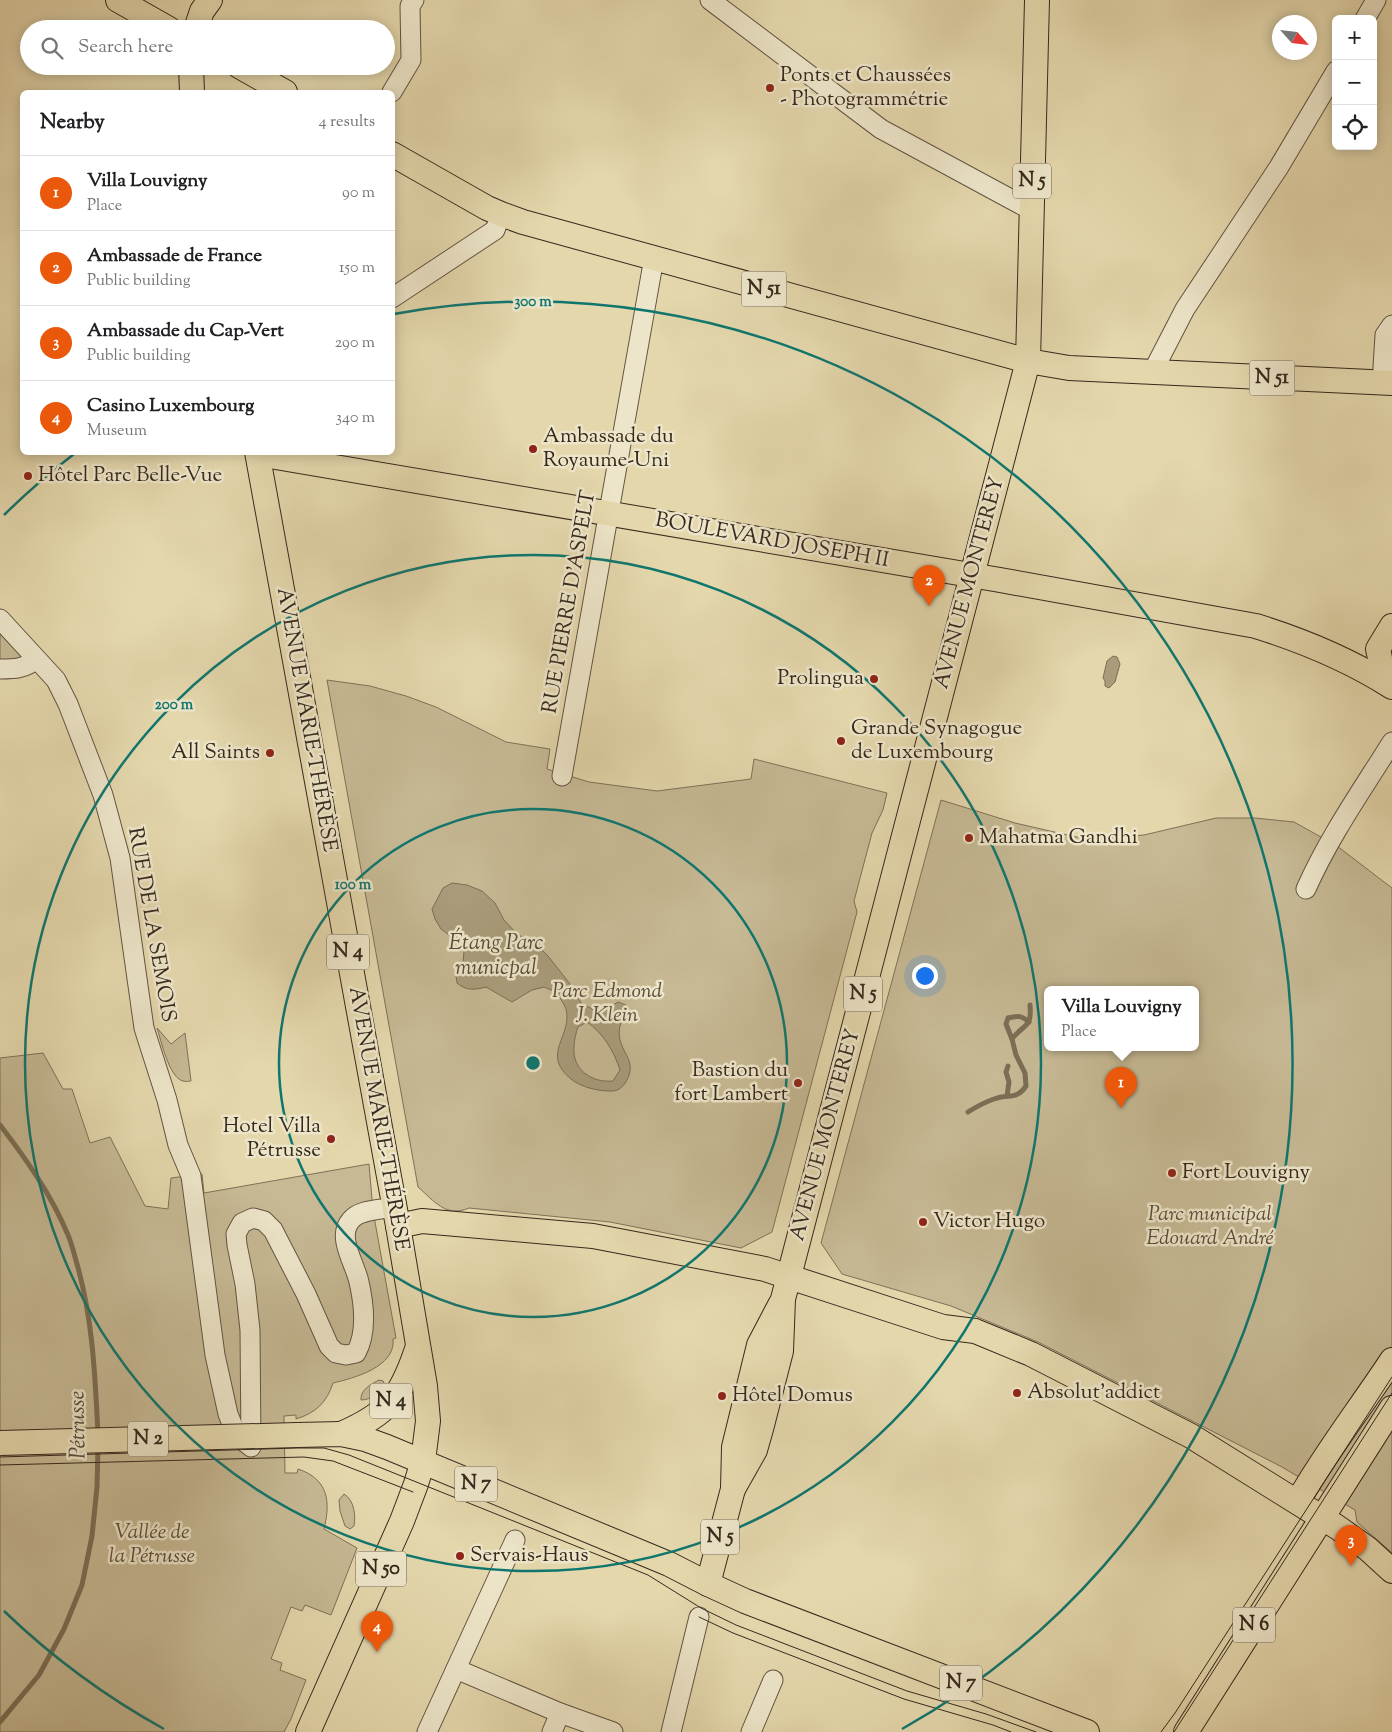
<!DOCTYPE html>
<html lang="en">
<head>
<meta charset="utf-8">
<style>
	body { margin:0; font-family:"Sorts Mill Goudy",serif; background:#f2f2f2; color:#202124 }
	.controls { position:absolute; right:15px; top:15px; display:grid; overflow:hidden; border-radius:8px; box-shadow:0 2px 12px #0003 }
	.controls button { width:45px; height:45px; display:grid; place-items:center; padding:0; border:0; border-bottom:1px solid #e0e0e0; background:#fff; color:#202124; font:25px sans-serif }
	.compass { position:absolute; left:1272px; top:15px; width:45px; height:45px; border-radius:50%; background:#fff; box-shadow:0 2px 12px #0003; rotate:117deg }
	.you { position:absolute; left:924px; top:975px; width:18px; height:18px; margin:-12px; border:4px solid #fff; border-radius:50%; background:#1a73e8; box-shadow:0 0 0 8px #1a73e833 }
	.badge { display:grid; place-items:center; width:32px; height:32px; border-radius:50%; background:#ea580c; color:#fff; font-size:16px; font-weight:700 }
	.pin { position:absolute; translate:-50% -41px; filter:drop-shadow(0 1px 2px #0008) }
	.pin::after { content:''; position:absolute; top:26px; width:18px; height:15px; background:inherit; clip-path:polygon(0 0,100% 0,50% 100%) }
	.popup { position:absolute; left:1044px; top:986px; width:155px; height:65px; box-sizing:border-box; display:grid; place-content:center; border-radius:8px; background:#fff; filter:drop-shadow(0 1px 4px #0005); font-size:16px; white-space:nowrap; color:#757577 }
	.popup b { font-size:19px; color:#202124 }
	.popup::after { content:''; position:absolute; left:50%; top:100%; margin-left:-10px; border:10px solid transparent; border-top-color:#fff }
	.list { margin:0; padding:0; list-style:none }
	h2 { display:flex; justify-content:space-between; align-items:center; height:65px; margin:0; padding:0 20px; font-size:21px }
	h2 small { font-size:16px; font-weight:400; color:#757577 }
	.list li { display:grid; grid-template-columns:32px 1fr auto; gap:15px; align-items:center; box-sizing:border-box; height:75px; padding:0 20px; border-top:1px solid #e0e0e0 }
	.list b { display:block; font-size:19px; white-space:nowrap }
	.list p { margin:0; font-size:16px; white-space:nowrap; color:#757577 }
	.list em { font-size:16px; font-style:normal; color:#757577 }
	.icon { flex:none; width:28px; height:28px; fill:none; stroke:currentColor; stroke-width:2; stroke-linecap:round; stroke-linejoin:round }
	.map { position:relative; flex:none; width:1392px; height:1732px; overflow:hidden }
	.search { position:absolute; background:#fff; box-shadow:0 2px 12px #0003; left:20px; top:20px; width:375px; height:55px; display:flex; align-items:center; gap:12px; box-sizing:border-box; padding:0 18px; border-radius:28px; color:#757577; font-size:19px }
	.panel { position:absolute; background:#fff; box-shadow:0 2px 12px #0003; left:20px; top:90px; width:375px; height:365px; border-radius:8px }
	.map>svg:first-child { display:block }
	.green { fill:#c6b994; stroke:#7e7158; fill-rule:evenodd }
	.water { fill:#a99c7b; stroke:#7b6e55; fill-rule:evenodd }
	.lines { fill:none; stroke-linecap:round; stroke-linejoin:round }
	.stream { stroke:#7b6e55; stroke-width:5 }
	.minor-casing { stroke:#625441; stroke-width:21 }
	.major-casing { stroke:#36291d; stroke-width:26 }
	.minor { stroke:#ede5c9; stroke-width:19 }
	.major { stroke:#e4d7ac; stroke-width:24 }
	.tram { stroke:#36291d; stroke-width:1 }
	.major-bridge-casing { stroke:#36291d; stroke-width:26; stroke-linecap:butt }
	.major-bridge { stroke:#e4d7ac; stroke-width:24 }
	.ring { fill:none; stroke:#0f766e; stroke-width:2.5 }
	.poi-dot { fill:#8f2418; stroke:#ede5c9; stroke-width:2 }
	.labels { text-anchor:middle; dominant-baseline:central; stroke-width:5; stroke-linejoin:round; paint-order:stroke }
	.shield { fill:#ede5c9; stroke:#6d6151; stroke-width:1 }
	.shield-label { font-size:20px; font-weight:bold; fill:#36291d }
	.poi-label { font-size:21px; fill:#36291d; stroke:#ede5c9; text-anchor:start }
	.street-label { font-size:21px; fill:#36291d; stroke:#ede5c9 }
	.park-label { font-size:21px; font-style:italic; fill:#5a4d3b; stroke:#ede5c9 }
	.water-label { font-size:22px; font-style:italic; fill:#584c39; stroke:#ede5c9 }
	.centre { fill:#0f766e; stroke:#ede5c9; stroke-width:2.5 }
	.ring-label { font-size:15px; text-anchor:middle; font-weight:bold; fill:#0f766e; stroke:#ede5c9; stroke-width:5; stroke-linejoin:round; paint-order:stroke }
</style>
</head>
<body>
<div class="map">
<svg width="1392" height="1732" viewBox="0 0 1392 1732">
	<rect width="100%" height="100%" fill="#e4d7ac"/>
	<filter id="stains"><feTurbulence type="fractalNoise" baseFrequency=".004" numOctaves="4"/><feColorMatrix values="0 0 0 0 .2 0 0 0 0 .09 0 0 0 0 .02 0 0 0 .5 -.17"/></filter>
	<radialGradient id="worn" r=".72"><stop offset=".6" stop-color="#630" stop-opacity="0"/><stop offset="1" stop-color="#630" stop-opacity=".3"/></radialGradient>
	<g class="green">
		<path d="M0 630 39 671 0 675Z"/>
		<path d="M327 680 370 686 406 696 436 707 506 742 550 749 547 769 589 782 657 791 751 779 754 759 887 793 883 810 872 833 854 901 857 912 772 1232 741 1248 610 1222 469 1208C446 1218 434 1201 418 1187Z"/>
		<path d="M941 800 1015 823 1076 837 1110 838 1144 835 1216 818H1255L1294 822 1337 846 1392 888V1553L1357 1522 1355 1510 1282 1467 1038 1342 951 1306 842 1274 821 1243ZM1047 989H1195V1047H1047Z"/>
		<path d="M157 1028 171 1044 185 1033 191 1081C189 1081 186 1082 183 1081 169 1078 161 1040 157 1028Z"/>
		<path d="M43 1053 63 1089H72L90 1143 110 1137 145 1206 168 1209 171 1178 202 1174 204 1193 369 1164 373 1211 396 1338 393 1339C396 1367 354 1378 333 1383 327 1402 316 1413 296 1419V1415L284 1416 285 1473H297L298 1469C328 1479 331 1501 324 1529L357 1548 331 1615 305 1605 302 1611 291 1607 271 1659 282 1663 280 1670 306 1680 291 1719 284 1732H0V1058Z"/>
		<path d="M379 1380 383 1381 384 1382C381 1392 371 1400 361 1400 360 1390 371 1384 379 1380Z"/>
		<path d="M344 1494C354 1500 356 1515 354 1526L350 1529 345 1526 340 1511 339 1500Z"/>
	</g>
	<g class="water">
		<path d="M1113 656 1117 657 1120 664 1115 682 1109 688 1105 686V681L1103 678 1107 661Z"/>
		<path d="M452 883 467 885 482 891 495 903 504 920 517 934 537 945 548 956 570 984 581 1003 596 1011H603L618 1002 626 1005 627 1011C605 1044 637 1054 629 1075 626 1084 620 1092 610 1091 597 1091 581 1087 571 1079 540 1054 573 1036 566 1009 564 1003 559 997 556 992L544 987 532 990 512 1002 486 987C475 990 466 991 457 983L456 976 463 962 464 951 457 941 441 929 435 919 432 909 443 888ZM587 1022C603 1033 614 1051 620 1070L613 1081C592 1083 572 1070 574 1047 574 1040 576 1033 578 1027Z"/>
	</g>
	<g class="lines">
		<g class="stream">
			<path d="M1012 1039 1006 1024 1008 1018C1018 1015 1022 1016 1029 1022"/>
			<path d="M1007 1096 1009 1082 1006 1072 1008 1066"/>
			<path d="M968 1112C976 1107 985 1102 994 1099 1008 1093 1016 1101 1026 1086L1025 1073 1016 1055 1012 1039C1024 1023 1032 1029 1030 1005"/>
			<path d="M0 1125C26 1159 51 1194 68 1235 72 1244 74 1254 77 1264 93 1320 95 1376 98 1434"/>
			<path d="M0 1722 39 1675 64 1629 82 1585 92 1536 97 1487 98 1447"/>
		</g>
		<g class="minor-casing">
			<g id="minor">
				<path d="M710 0 881 129 1031 210"/>
				<path d="M1365 19 1376 0"/>
				<path d="M392 92 411 60 410 6 414 0"/>
				<path d="M392 298 495 230 501 214"/>
				<path d="M1152 373 1185 309 1279 167 1336 71"/>
				<path d="M1382 383 1385 335 1392 325"/>
				<path d="M0 619 56 680 68 704 103 795 120 858 144 1028 167 1100 178 1145 191 1176 215 1355 228 1414 236 1434 247 1444"/>
				<path d="M0 669C14 669 25 669 36 659"/>
				<path d="M562 776 654 258"/>
				<path d="M1306 889C1329 837 1362 790 1392 742"/>
				<path d="M251 1447 250 1330 245 1284 237 1245 236 1234 242 1223 253 1218 264 1221 273 1230 306 1294 329 1346 336 1353 346 1355 356 1353C367 1333 364 1304 359 1282 355 1263 336 1237 351 1220 360 1209 381 1210 394 1207"/>
				<path d="M456 1669 560 1713 613 1732"/>
				<path d="M427 1732 515 1540"/>
				<path d="M552 1732 560 1713"/>
				<path d="M671 1732 699 1617"/>
				<path d="M751 1732 773 1680"/>
			</g>
		</g>
		<g class="major-casing">
			<g id="major">
				<path d="M118 0 169 29"/>
				<path d="M196 29 202 11 210 0"/>
				<path d="M191 66 192 92"/>
				<path d="M239 66 285 92"/>
				<path d="M392 154 487 208 501 214 523 222 1028 361 1069 368 1392 383"/>
				<path d="M257 452 398 1226 425 1386 428 1421 423 1461 416 1484 402 1521 308 1732"/>
				<path d="M258 454 1000 580 1256 626C1304 641 1350 660 1392 687"/>
				<path d="M1385 682 1378 649 1392 626"/>
				<path d="M398 1226 422 1221 593 1236 765 1269 943 1327 975 1331 1031 1354 1191 1436 1337 1527 1368 1549 1392 1571"/>
				<path d="M341 1434C388 1414 401 1397 417 1349"/>
				<path d="M297 1435 341 1434 365 1439 387 1447 669 1564 708 1584 745 1601 1087 1732"/>
				<path d="M733 1489 755 1450 761 1429 781 1351 783 1299 1028 361 1037 0"/>
				<path d="M1298 1501C1326 1452 1361 1407 1392 1360"/>
				<path d="M708 1584 733 1489 734 1447 759 1345 780 1305"/>
				<path d="M1186 1732 1392 1408"/>
			</g>
		</g>
		<use href="#minor" class="minor"/>
		<use href="#major" class="major"/>
		<g class="tram">
			<path d="M0 1457 297 1448H324L349 1455 648 1575 701 1608 736 1625 907 1691 986 1714 1036 1732"/>
			<path d="M0 1465 304 1457 333 1461 413 1492"/>
			<path d="M699 1617 733 1633 904 1699 993 1725 1011 1732"/>
			<path d="M1161 1732 1175 1713 1392 1377"/>
			<path d="M1174 1732 1392 1393"/>
		</g>
		<g class="major-bridge-casing">
			<path id="major-bridge" d="M0 1443 297 1435"/>
		</g>
		<use href="#major-bridge" class="major-bridge"/>
	</g>
	<g class="ring">
		<circle cx="533" cy="1063" r="254"/>
		<circle cx="533" cy="1063" r="508"/>
		<path d="M164 1729A762 762 0 0 1 4 1611M4 515A762 762 0 0 1 74 454M394 314A762 762 0 0 1 902 1729"/>
	</g>
	<g class="poi-dot">
		<circle cx="770" cy="88" r="5"/>
		<circle cx="533" cy="449" r="5"/>
		<circle cx="28" cy="476" r="5"/>
		<circle cx="874" cy="679" r="5"/>
		<circle cx="841" cy="741" r="5"/>
		<circle cx="270" cy="753" r="5"/>
		<circle cx="969" cy="838" r="5"/>
		<circle cx="798" cy="1083" r="5"/>
		<circle cx="331" cy="1139" r="5"/>
		<circle cx="1172" cy="1173" r="5"/>
		<circle cx="923" cy="1222" r="5"/>
		<circle cx="1017" cy="1393" r="5"/>
		<circle cx="722" cy="1396" r="5"/>
		<circle cx="460" cy="1556" r="5"/>
	</g>
	<g class="labels">
		<g class="shield">
			<rect x="1013" y="163.5" width="38" height="35" rx="4"/>
			<rect x="741.5" y="271.5" width="45" height="35" rx="4"/>
			<rect x="1249.5" y="360.5" width="45" height="35" rx="4"/>
			<rect x="327" y="934.5" width="42" height="35" rx="4"/>
			<rect x="844" y="976.5" width="38" height="35" rx="4"/>
			<rect x="370" y="1383.5" width="42" height="35" rx="4"/>
			<rect x="128" y="1421.5" width="40" height="35" rx="4"/>
			<rect x="455" y="1466.5" width="42" height="35" rx="4"/>
			<rect x="701" y="1519.5" width="38" height="35" rx="4"/>
			<rect x="356" y="1551.5" width="50" height="35" rx="4"/>
			<rect x="1233" y="1607.5" width="42" height="35" rx="4"/>
			<rect x="940" y="1665.5" width="42" height="35" rx="4"/>
		</g>
		<g class="shield-label">
			<text x="1032" y="181">N 5</text>
			<text x="764" y="289">N 51</text>
			<text x="1272" y="378">N 51</text>
			<text x="348" y="952">N 4</text>
			<text x="863" y="994">N 5</text>
			<text x="391" y="1401">N 4</text>
			<text x="148" y="1439">N 2</text>
			<text x="476" y="1484">N 7</text>
			<text x="720" y="1537">N 5</text>
			<text x="381" y="1569">N 50</text>
			<text x="1254" y="1625">N 6</text>
			<text x="961" y="1683">N 7</text>
		</g>
		<g class="poi-label">
			<text x="780" y="76">Ponts et Chaussées<tspan x="780" dy="24">- Photogrammétrie</tspan></text>
			<text x="543" y="437">Ambassade du<tspan x="543" dy="24">Royaume-Uni</tspan></text>
			<text x="38" y="476">Hôtel Parc Belle-Vue</text>
			<text x="864" y="679" text-anchor="end">Prolingua</text>
			<text x="851" y="729">Grande Synagogue<tspan x="851" dy="24">de Luxembourg</tspan></text>
			<text x="260" y="753" text-anchor="end">All Saints</text>
			<text x="979" y="838">Mahatma Gandhi</text>
			<text x="788" y="1071" text-anchor="end">Bastion du<tspan x="788" dy="24">fort Lambert</tspan></text>
			<text x="321" y="1127" text-anchor="end">Hotel Villa<tspan x="321" dy="24">Pétrusse</tspan></text>
			<text x="1182" y="1173">Fort Louvigny</text>
			<text x="933" y="1222">Victor Hugo</text>
			<text x="1027" y="1393">Absolut'addict</text>
			<text x="732" y="1396">Hôtel Domus</text>
			<text x="470" y="1556">Servais-Haus</text>
		</g>
		<g class="street-label">
			<text transform="translate(772 541) rotate(10)">BOULEVARD JOSEPH II</text>
			<text transform="translate(970 583) rotate(-75)">AVENUE MONTEREY</text>
			<text transform="translate(570 602) rotate(-80)">RUE PIERRE D'ASPELT</text>
			<text transform="translate(306 720) rotate(80)">AVENUE MARIE-THÉRÈSE</text>
			<text transform="translate(151 925) rotate(80)">RUE DE LA SEMOIS</text>
			<text transform="translate(378 1119) rotate(80)">AVENUE MARIE-THÉRÈSE</text>
			<text transform="translate(826 1135) rotate(-75)">AVENUE MONTEREY</text>
		</g>
		<g class="park-label">
			<text x="607" y="992">Parc Edmond<tspan x="607" dy="24">J. Klein</tspan></text>
			<text x="1210" y="1215">Parc municipal<tspan x="1210" dy="24">Edouard André</tspan></text>
			<text x="152" y="1533">Vallée de<tspan x="152" dy="24">la Pétrusse</tspan></text>
		</g>
		<g class="water-label">
			<text x="496" y="944">Étang Parc<tspan x="496" dy="25">municpal</tspan></text>
			<text transform="translate(79 1425) rotate(-91)">Pétrusse</text>
		</g>
	</g>
	<circle cx="533" cy="1063" r="8" class="centre"/>
	<g class="ring-label">
		<text x="533" y="306">300 m</text>
		<text x="174" y="709">200 m</text>
		<text x="353" y="889">100 m</text>
	</g>
	<rect width="100%" height="100%" filter="url(#stains)"/>
	<rect width="100%" height="100%" fill="url(#worn)"/>
</svg>
<div class="controls">
<button>+</button>
<button>−</button>
<button><svg class="icon" aria-label="locate" viewBox="0 0 24 24"><circle cx="12" cy="12" r="6"/><path d="M12 2v4M12 18v4M2 12h4M18 12h4"/></svg></button>
</div>
<svg class="compass" viewBox="-18 -18 36 36"><path d="M0-13l5 13h-10z" fill="#e53935"/><path d="M0 13l5-13h-10z" fill="#757577"/></svg>
<div class="you"></div>
<div class="pin badge" style="left:1121px;top:1108px">1</div>
<div class="popup"><b>Villa Louvigny</b>Place</div>
<div class="pin badge" style="left:929px;top:606px">2</div>
<div class="pin badge" style="left:1351px;top:1566px">3</div>
<div class="pin badge" style="left:377px;top:1652px">4</div>
<div class="search"><svg class="icon" aria-label="search" viewBox="0 0 24 24"><circle cx="10" cy="10" r="6"/><path d="M15 15l6 6"/></svg>Search here</div>
<section class="panel">
<h2>Nearby<small>4 results</small></h2>
<ul class="list">
<li><span class="badge">1</span><div><b>Villa Louvigny</b><p>Place</p></div><em>90 m</em></li>
<li><span class="badge">2</span><div><b>Ambassade de France</b><p>Public building</p></div><em>150 m</em></li>
<li><span class="badge">3</span><div><b>Ambassade du Cap-Vert</b><p>Public building</p></div><em>290 m</em></li>
<li><span class="badge">4</span><div><b>Casino Luxembourg</b><p>Museum</p></div><em>340 m</em></li>
</ul>
</section>
</div>
</body>
</html>
